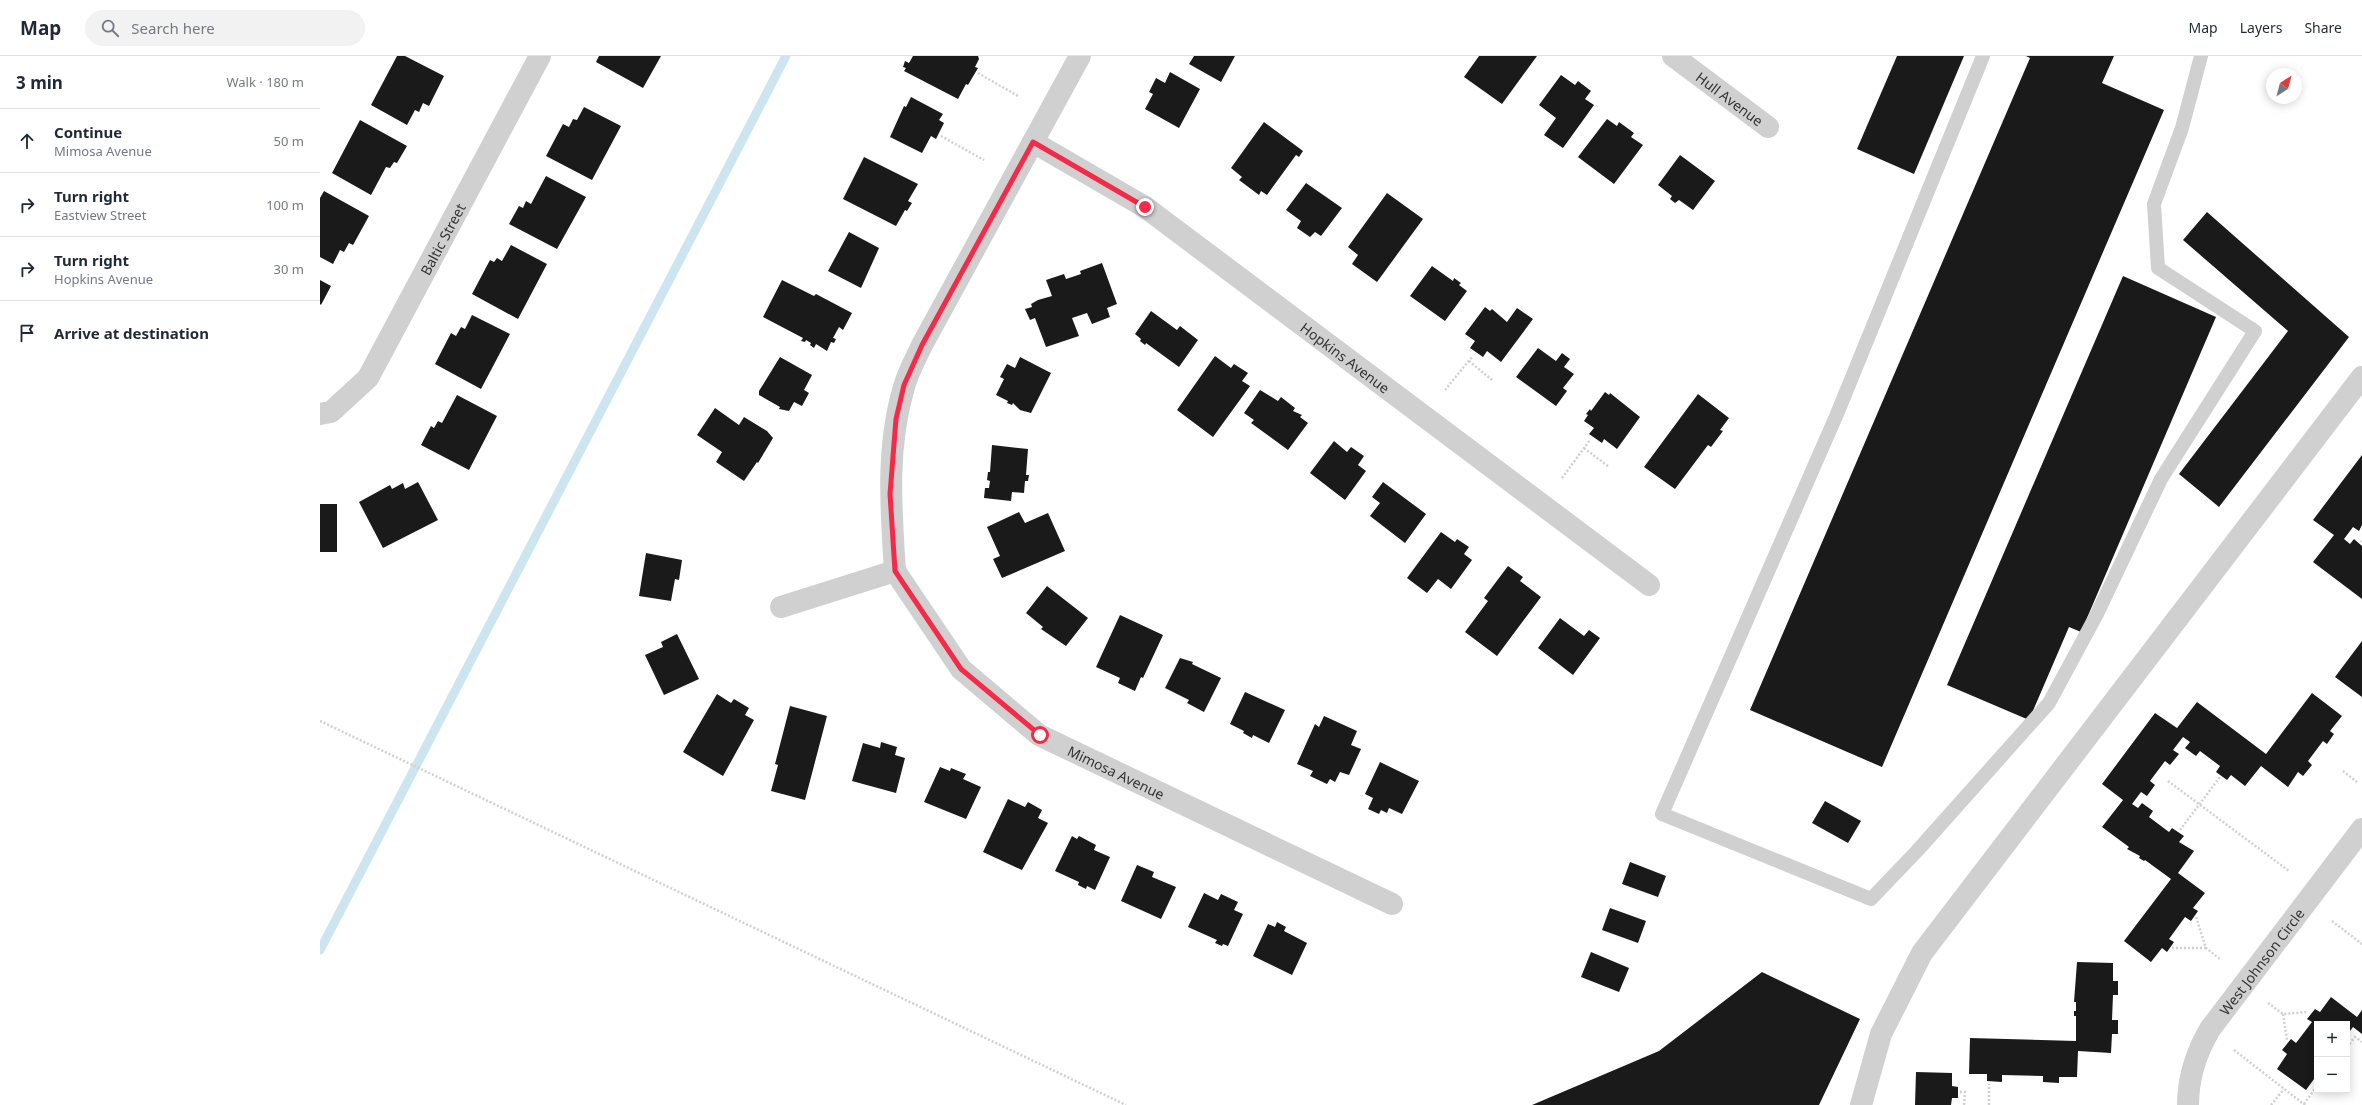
<!DOCTYPE html>
<html lang="en">
<head>
<meta charset="utf-8">
<style>
	body { margin:0; font-family:"Noto Sans",sans-serif; background:#f2f2f3; color:#1f2937 }
	.controls { position:absolute; right:12px; bottom:12px; display:grid; overflow:hidden; border-radius:0px; box-shadow:0 2px 10px #0003 }
	.controls button { width:36px; height:36px; display:grid; place-items:center; padding:0; border:0; border-bottom:1px solid #e0e1e3; background:#fff; color:#1f2937; font:20px sans-serif }
	.compass { position:absolute; left:1946px; top:12px; width:36px; height:36px; border-radius:50%; background:#fff; box-shadow:0 2px 10px #0003; rotate:36deg }
	.stop { position:absolute; width:12px; height:12px; margin:-9px; border:3px solid #f32b48; border-radius:50%; background:#fff }
	.stop.end { background:#f32b48; border-color:#fff; box-shadow:0 1px 4px #0008 }
	.list { margin:0; padding:0; list-style:none }
	h2 { display:flex; justify-content:space-between; align-items:center; height:52px; margin:0; padding:0 16px; font-size:17px }
	h2 small { font-size:13px; font-weight:400; color:#747a83 }
	.list li { display:grid; grid-template-columns:26px 1fr auto; gap:12px; align-items:center; box-sizing:border-box; height:64px; padding:0 16px; border-top:1px solid #e0e1e3 }
	.list b { display:block; font-size:15px; white-space:nowrap }
	.list p { margin:0; font-size:13px; white-space:nowrap; color:#747a83 }
	.list em { font-size:13px; font-style:normal; color:#747a83 }
	.icon { flex:none; width:22px; height:22px; fill:none; stroke:currentColor; stroke-width:2; stroke-linecap:round; stroke-linejoin:round }
	.map { position:relative; flex:none; width:2042px; height:1049px; overflow:hidden }
	header { display:flex; align-items:center; gap:24px; box-sizing:border-box; height:56px; padding:0 20px; background:#fff; border-bottom:1px solid #e0e1e3 }
	header strong { font-size:19px }
	nav { display:flex; gap:22px; margin-inline-start:auto; font-size:14px }
	.search { width:280px; height:36px; background:#f2f2f3; display:flex; align-items:center; gap:10px; box-sizing:border-box; padding:0 14px; border-radius:22px; color:#747a83; font-size:15px }
	main { display:flex }
	aside { flex:1; background:#fff }
	.map>svg:first-child { display:block }
	.lines { fill:none; stroke-linecap:round; stroke-linejoin:round }
	.stream { stroke:#cce5f0; stroke-width:9 }
	.building { fill:#1a1a1a }
	.path { stroke:#d0d0d0; stroke-width:2.5; stroke-dasharray:2 2; stroke-linecap:butt }
	.service { stroke:#d0d0d0; stroke-width:14 }
	.minor { stroke:#d0d0d0; stroke-width:22 }
	.route { stroke:#f32b48; stroke-width:5 }
	.labels { text-anchor:middle; dominant-baseline:central; stroke-width:4; stroke-linejoin:round; paint-order:stroke }
	.street-label { font-size:14px; fill:#333; stroke:#fff }
</style>
</head>
<body>
<header>
<strong>Map</strong>
<div class="search"><svg class="icon" aria-label="search" viewBox="0 0 24 24"><circle cx="10" cy="10" r="6"/><path d="M15 15l6 6"/></svg>Search here</div>
<nav><a>Map</a><a>Layers</a><a>Share</a></nav>
</header>
<main>
<aside>
<h2>3 min<small>Walk · 180 m</small></h2>
<ul class="list">
<li><svg class="icon" aria-label="ahead" viewBox="0 0 24 24"><path d="M12 20V5M6 11l6-6 6 6"/></svg><div><b>Continue</b><p>Mimosa Avenue</p></div><em>50 m</em></li>
<li><svg class="icon" aria-label="right" viewBox="0 0 24 24"><path d="M7 20v-9h11M14 6l5 5-5 5"/></svg><div><b>Turn right</b><p>Eastview Street</p></div><em>100 m</em></li>
<li><svg class="icon" aria-label="right" viewBox="0 0 24 24"><path d="M7 20v-9h11M14 6l5 5-5 5"/></svg><div><b>Turn right</b><p>Hopkins Avenue</p></div><em>30 m</em></li>
<li><svg class="icon" aria-label="arrive" viewBox="0 0 24 24"><path d="M6 21V4h12l-3 4 3 4H6"/></svg><div><b>Arrive at destination</b></div></li>
</ul>
</aside>
<div class="map">
<svg width="2042" height="1049" viewBox="0 0 2042 1049">
	<rect width="100%" height="100%" fill="#fff"/>
	<g class="lines">
		<path class="stream" d="M0 894 466 0"/>
	</g>
	<g class="building">
		<path d="M77 0H85L124 20 109 50 103 47 99 56 95 54 87 69 51 49Z"/>
		<path d="M279 0H341L323 32 276 6Z"/>
		<path d="M593 0H658L659 3 655 11 658 12 648 29 646 28 638 43 584 15 586 12 583 11 585 5 589 7Z"/>
		<path d="M874 0H915L901 26 869 8Z"/>
		<path d="M1159 0H1217L1182 48 1144 21Z"/>
		<path d="M1577 0H1644L1594 118 1537 93Z"/>
		<path d="M1706 0H1794L1782 27 1844 54 1562 711 1430 654 1710 2Z"/>
		<path d="M850 16 880 33 859 72 825 53 833 38 829 36 836 22 845 27Z"/>
		<path d="M1241 19 1255 29 1258 25 1271 35 1265 43 1274 49 1243 92 1224 79 1236 62 1219 49Z"/>
		<path d="M591 41 623 58 619 64 624 67 616 83 611 80 602 97 570 81 584 50 586 51Z"/>
		<path d="M264 51 301 70 272 124 226 100 243 68 249 71 253 63 257 64Z"/>
		<path d="M1287 63 1297 70 1299 66 1314 77 1311 81 1323 89 1294 128 1258 101Z"/>
		<path d="M40 64 87 90 77 107 74 106 70 112 66 111 51 139 12 117Z"/>
		<path d="M944 66 983 95 979 101 976 99 947 139 941 135 939 139 919 124 922 121 911 112Z"/>
		<path d="M1360 99 1395 125 1373 154 1359 144 1355 147 1350 143 1352 140 1338 129Z"/>
		<path d="M544 101 598 128 588 145 592 147 587 155 585 154 576 170 523 143Z"/>
		<path d="M226 120 266 141 237 193 189 168 199 150 203 152 206 145 211 148Z"/>
		<path d="M986 127 1022 152 1001 180 995 176 990 181 977 172 981 165 966 154Z"/>
		<path d="M4 135 49 160 33 189 29 187 24 196 20 194 13 208 0 201V142Z"/>
		<path d="M1067 137 1103 163 1057 226 1032 208 1038 199 1028 191Z"/>
		<path d="M1887 156 2029 281 1899 451 1859 418 1968 275 1863 184Z"/>
		<path d="M529 176 559 192 541 232 508 215Z"/>
		<path d="M191 189 227 208 198 263 152 238 170 204 174 206 177 202 182 205Z"/>
		<path d="M782 207 797 248 787 252 790 261 772 268 767 257 752 262 759 280 726 291 715 262 710 264 705 253 712 251 711 248 718 244 732 240 726 224 744 218 746 223 761 218 760 215Z"/>
		<path d="M1112 210 1133 225 1134 222 1141 227 1139 229 1147 235 1125 265 1090 240Z"/>
		<path d="M1803 220 1896 261 1761 576 1749 571 1709 664 1627 629Z"/>
		<path d="M0 224 11 230 1 249 0 248Z"/>
		<path d="M462 224 494 240 496 238 532 257 523 274 519 271 513 282 516 283 514 287 511 286 507 295 496 288 494 292 490 289 491 287 486 284 485 286 481 285 483 282 443 261Z"/>
		<path d="M1165 251 1170 255 1172 253 1187 266 1197 252 1213 263 1181 306 1167 295 1163 301 1150 292 1155 285 1145 278Z"/>
		<path d="M831 255 857 274 860 270 878 284 859 311 826 287 825 289 820 285 821 283 815 278Z"/>
		<path d="M152 259 190 278 161 333 115 308 131 277 136 280 141 271 145 273Z"/>
		<path d="M1218 292 1236 305 1242 297 1250 303 1244 311 1254 318 1243 332 1247 335 1236 350 1196 321Z"/>
		<path d="M895 300 911 312 914 308 928 317 922 325 930 330 893 381 857 354Z"/>
		<path d="M460 301 492 319 484 334 489 337 482 350 474 346 469 355 459 353 460 351 439 339V335Z"/>
		<path d="M700 301 731 317 711 357 700 354 693 347 692 349 687 347 688 345 676 339 684 323 680 321 687 308 695 312Z"/>
		<path d="M940 334 958 345 961 341 975 352 973 355 982 359 980 361 988 367 968 394 931 367 934 364 924 357Z"/>
		<path d="M1285 336 1289 339 1290 337 1320 361 1297 393 1284 383 1282 387 1269 378 1274 372 1264 365 1268 359 1266 358 1270 353 1271 355Z"/>
		<path d="M1378 338 1409 362 1400 374 1403 375 1391 391 1388 389 1355 433 1324 411Z"/>
		<path d="M137 339 177 360 149 414 101 389 111 370 114 372 118 365 122 367Z"/>
		<path d="M395 352 419 369 424 361 447 375 453 382 438 407 437 406 424 425 396 406 402 396 377 379Z"/>
		<path d="M1014 385 1027 396 1031 391 1044 400 1038 409 1046 415 1025 444 990 417Z"/>
		<path d="M672 389 708 393 706 419H709L708 425H705L704 437 692 436 691 445 664 442 665 432H669L670 425 667 424 668 416H670Z"/>
		<path d="M2042 399V469L2039 475 2033 471 2024 483 2030 488 2034 483 2042 490V543L1993 506 2014 479 1993 464Z"/>
		<path d="M98 426 118 464 63 492 39 446 70 429 72 433 83 427 85 433Z"/>
		<path d="M1063 426 1106 458 1085 487 1050 460 1060 447 1052 441Z"/>
		<rect x="0" y="448" width="17" height="48"/>
		<path d="M699 456 705 467 728 457 745 495 682 522 673 503 680 500 667 471Z"/>
		<path d="M1121 476 1135 486 1137 483 1149 491 1144 498 1152 504 1131 533 1118 523 1107 537 1087 522Z"/>
		<path d="M326 497 362 504 359 524 355 523 351 545 319 540Z"/>
		<path d="M1188 510 1203 521 1200 525 1221 541 1177 600 1145 576 1168 545 1164 542Z"/>
		<path d="M727 530 768 562 746 590 721 573 723 571 706 557Z"/>
		<path d="M800 559 843 579 823 622 821 621 815 635 798 627 800 622 776 611Z"/>
		<path d="M1240 562 1264 580 1269 574 1280 582 1253 619 1218 592Z"/>
		<path d="M357 578 379 623 344 639 325 599 343 591 341 586Z"/>
		<path d="M2042 585V641L2015 621Z"/>
		<path d="M860 602 873 606 872 608 901 622 884 656 867 647 869 644 845 632Z"/>
		<path d="M925 636 965 654 949 687 933 679 932 682 923 677 924 675 910 668Z"/>
		<path d="M1992 637 2022 660 2010 675 2014 678 2007 688 2003 685 1988 705 1992 709 1983 720 1978 716 1968 731 1941 710 1925 730 1911 719 1907 724 1896 716 1900 710 1880 695 1876 700 1865 692 1870 686 1863 681 1853 694 1859 698 1850 709 1845 705 1830 725 1835 729 1827 740 1821 736 1812 748 1818 752 1822 747 1833 755 1829 761 1849 776 1852 772 1864 780 1859 786 1874 795 1858 817 1885 837 1873 852 1878 855 1871 865 1865 861 1849 883 1854 886 1847 896 1842 892 1831 906 1804 885 1851 823 1825 804 1824 805 1819 802 1820 800 1807 793 1809 791 1782 771 1803 744 1782 728 1835 657 1857 672 1877 646 1946 698Z"/>
		<path d="M397 638 411 647 414 643 429 652 425 659 434 664 403 720 363 696Z"/>
		<path d="M470 650 507 660 485 744 451 735 458 709 455 708Z"/>
		<path d="M1004 660 1037 675 1031 689 1041 693 1029 719 1020 716 1015 726 1010 723 1007 728 990 720 993 715 977 708 995 668 999 671Z"/>
		<path d="M561 686 577 691 575 699 585 702 576 737 532 725 543 687 560 692Z"/>
		<path d="M1060 706 1099 725 1082 758 1069 752 1067 757 1061 754 1059 758 1048 753 1053 742 1045 738Z"/>
		<path d="M620 711 630 715 631 712 646 718 643 723 661 731 646 763 604 746Z"/>
		<path d="M688 743 705 751 708 746 722 754 718 762 728 767 702 814 663 796Z"/>
		<path d="M1505 745 1541 765 1528 787 1492 767Z"/>
		<path d="M752 780 757 783 759 780 776 789 774 794 790 801 775 834 767 830 766 833 758 829 759 826 735 815Z"/>
		<path d="M1310 806 1346 820 1338 841 1302 828Z"/>
		<path d="M817 809 834 816 832 821 856 831 841 863 801 845Z"/>
		<path d="M884 837 898 844 901 838 918 846 914 854 923 858 908 890 903 888 902 890 895 887 897 884 868 871Z"/>
		<path d="M1290 852 1326 865 1318 887 1282 874Z"/>
		<path d="M957 866 966 871 964 875 987 887 972 919 933 900 948 868 955 871Z"/>
		<path d="M1271 896 1309 912 1299 936 1261 921Z"/>
		<path d="M1757 906 1793 907V925H1798V939H1793L1792 964H1798V978H1792L1791 997 1758 995 1757 1021H1739V1027L1723 1026V1020L1682 1019V1026L1667 1025V1018H1649L1650 982 1756 985V960H1754V955H1756V946H1754Z"/>
		<path d="M1442 916 1540 963 1499 1049H1212L1339 995Z"/>
		<path d="M2011 941 2037 961 2042 954V978L2033 971 2027 979V968H1997V1019L1986 1034 1957 1013 1967 998 1962 994 1971 983 1976 987 1992 966 1987 963 1995 953 2000 956Z"/>
		<path d="M1596 1016 1632 1017V1030L1638 1031V1042H1632L1631 1049H1595Z"/>
	</g>
	<g class="lines">
		<g class="path">
			<path d="M658 17 698 40"/>
			<path d="M621 80 664 104"/>
			<path d="M1149 305 1172 324"/>
			<path d="M1125 334 1152 301"/>
			<path d="M1264 392 1289 411"/>
			<path d="M1242 422 1270 384"/>
			<path d="M2041 486 2042 485"/>
			<path d="M0 665 806 1049"/>
			<path d="M2023 715 2037 726"/>
			<path d="M1848 725 1969 815"/>
			<path d="M1860 774 1900 721"/>
			<path d="M1876 861 1886 892 1901 904"/>
			<path d="M2012 865 2042 888"/>
			<path d="M1852 892H1886"/>
			<path d="M1948 947 1963 958 1988 956"/>
			<path d="M1963 958 1967 984"/>
			<path d="M2027 991 2035 981 2042 986"/>
			<path d="M1914 994 1985 1049"/>
			<path d="M1640 1036H1645L1644 1049"/>
			<path d="M1984 1048 1997 1030"/>
			<path d="M1669 1049V1028"/>
			<path d="M1951 1049 1964 1033"/>
		</g>
		<path class="service" d="M1663 0 1517 358 1342 758 1551 843 1597 795 1729 647 1777 558 1841 423 1935 275 1838 212 1834 148 1862 72 1881 0"/>
		<g class="minor">
			<path id="s1" d="M1353 0 1448 71"/>
			<path id="s2" d="M713 86 825 151 1329 529"/>
			<path id="s3" d="M0 358 11 356 48 322 220 0"/>
			<path id="s4" d="M575 515 641 613 719 679 1072 848"/>
			<path d="M575 515C571 453 566 391 584 331 588 316 596 302 602 289L760 0"/>
			<path d="M461 551 575 515"/>
			<path d="M1541 1049 1561 978 1602 897 2042 321"/>
			<path id="s5" d="M1868 1049C1868 1021 1876 997 1890 973L2042 773"/>
		</g>
	</g>
	<g class="lines">
		<path class="route" d="M720 679 641 613 575 515 570 438 576 363 584 329 602 289 713 86 825 151"/>
	</g>
	<g class="labels">
		<g class="street-label">
			<text stroke="none"><textPath href="#s1" startOffset="71">Hull Avenue</textPath></text>
			<text stroke="none"><textPath href="#s3" startOffset="219">Baltic Street</textPath></text>
			<text stroke="none"><textPath href="#s2" startOffset="380">Hopkins Avenue</textPath></text>
			<text stroke="none"><textPath href="#s4" startOffset="306">Mimosa Avenue</textPath></text>
			<text stroke="none"><textPath href="#s5" startOffset="165">West Johnson Circle</textPath></text>
		</g>
	</g>
</svg>
<div class="controls">
<button>+</button>
<button>−</button>
</div>
<svg class="compass" viewBox="-18 -18 36 36"><path d="M0-13l5 13h-10z" fill="#e53935"/><path d="M0 13l5-13h-10z" fill="#747a83"/></svg>
<div class="stop" style="left:720px;top:679px"></div>
<div class="stop end" style="left:825px;top:151px"></div>
</div>
</main>
</body>
</html>
